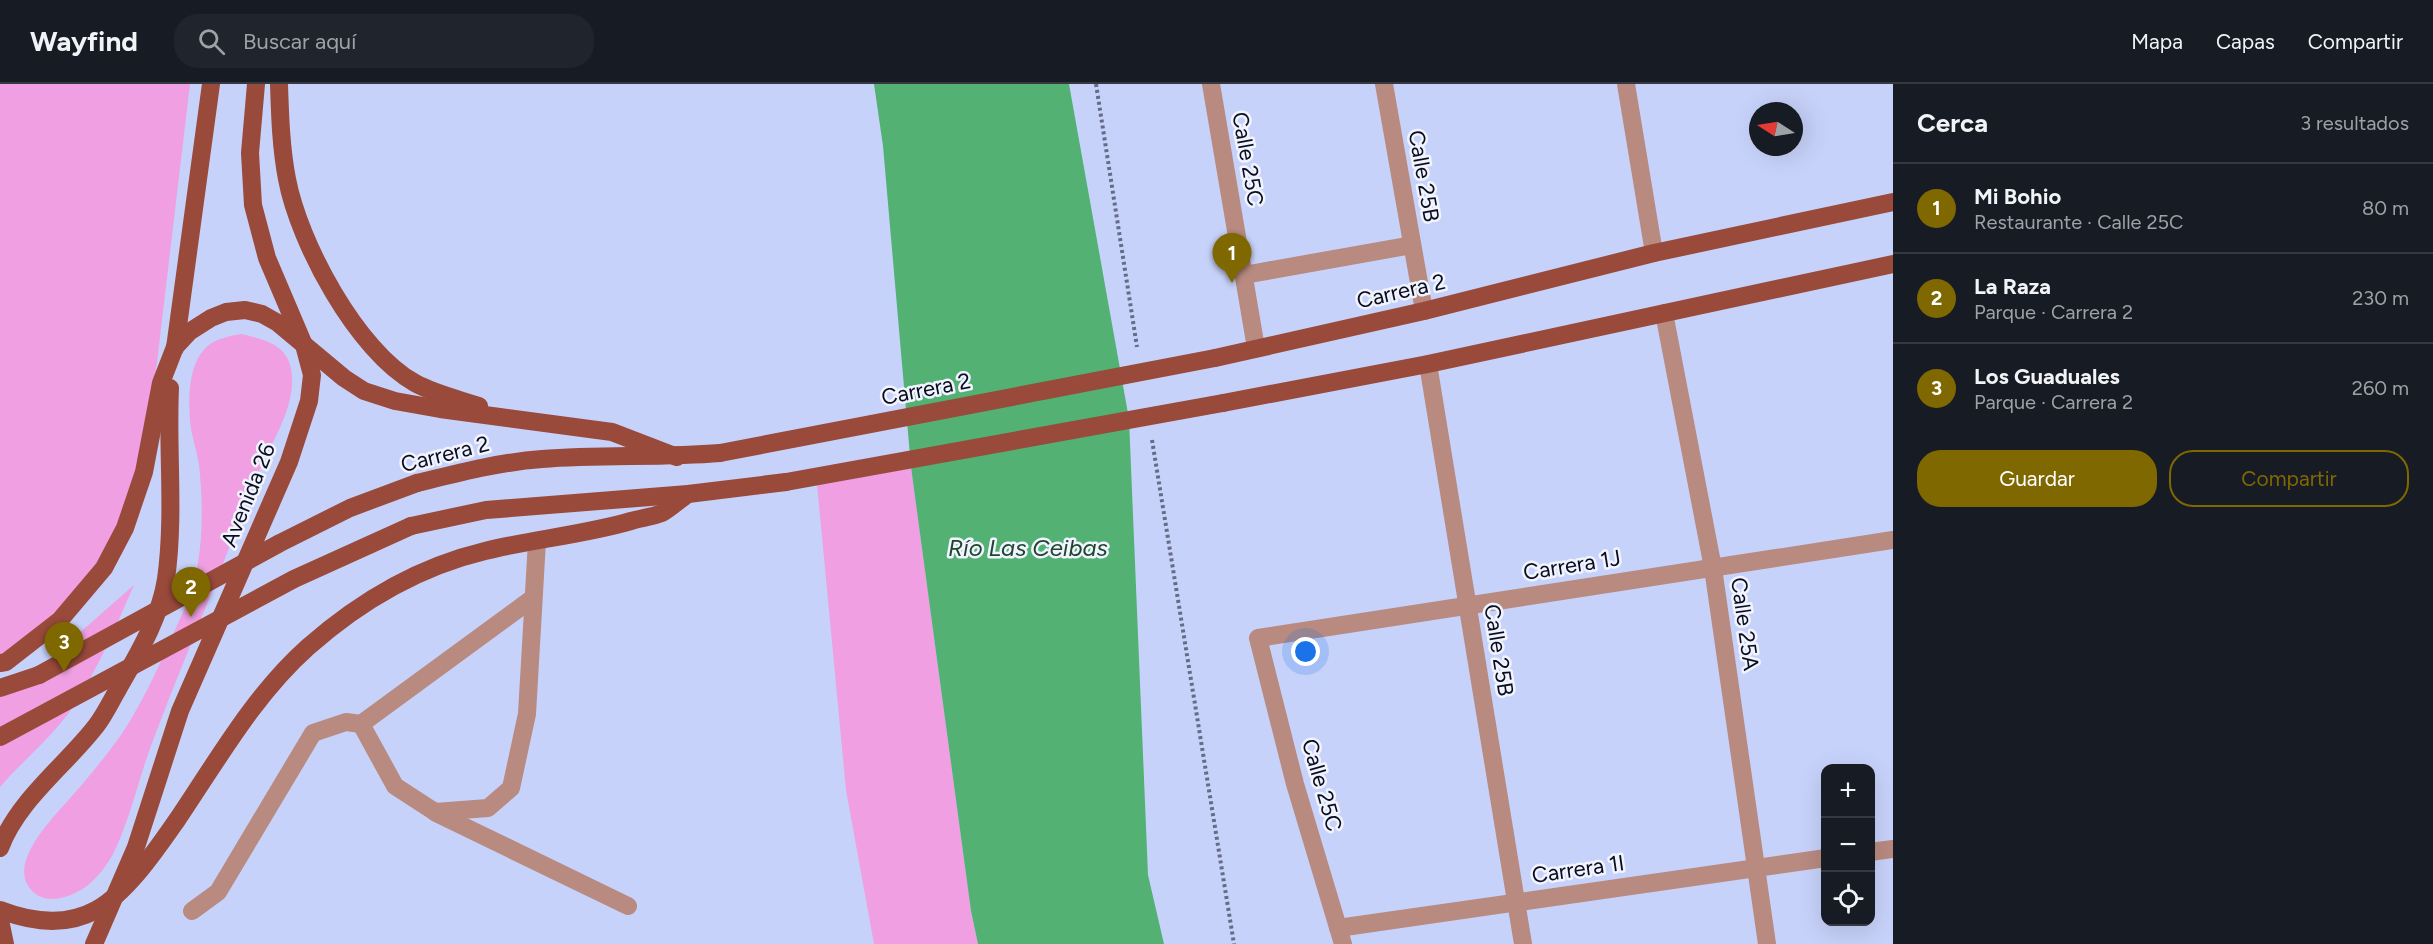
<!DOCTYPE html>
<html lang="es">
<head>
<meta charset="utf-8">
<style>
	body { margin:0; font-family:Figtree,sans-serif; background:#20242c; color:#f1f3f6 }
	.controls { position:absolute; right:18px; bottom:18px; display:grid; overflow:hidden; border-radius:12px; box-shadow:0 6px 24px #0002 }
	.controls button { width:54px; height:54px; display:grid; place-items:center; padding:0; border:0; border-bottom:2px solid #363941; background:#171b24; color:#f1f3f6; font:30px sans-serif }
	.compass { position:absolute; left:1749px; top:18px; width:54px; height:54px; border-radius:50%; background:#171b24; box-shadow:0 6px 24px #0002; rotate:282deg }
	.you { position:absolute; left:1306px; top:568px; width:21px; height:21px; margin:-15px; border:4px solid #fff; border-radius:50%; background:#1a73e8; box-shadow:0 0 0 9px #1a73e833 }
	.badge { display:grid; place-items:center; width:39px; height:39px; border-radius:50%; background:#806800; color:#fff; font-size:20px; font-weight:700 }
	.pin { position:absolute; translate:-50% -50px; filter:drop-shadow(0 2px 3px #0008) }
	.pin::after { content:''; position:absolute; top:32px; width:21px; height:18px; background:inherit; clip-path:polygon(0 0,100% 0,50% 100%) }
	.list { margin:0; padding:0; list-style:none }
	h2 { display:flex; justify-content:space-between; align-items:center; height:78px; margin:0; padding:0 24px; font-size:26px }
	h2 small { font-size:20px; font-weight:400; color:#9ea1a6 }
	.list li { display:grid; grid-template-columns:39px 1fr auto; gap:18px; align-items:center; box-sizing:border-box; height:90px; padding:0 24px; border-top:2px solid #363941 }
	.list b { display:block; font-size:22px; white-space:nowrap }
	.list p { margin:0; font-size:20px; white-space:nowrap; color:#9ea1a6 }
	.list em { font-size:20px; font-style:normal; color:#9ea1a6 }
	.actions { display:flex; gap:12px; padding:18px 24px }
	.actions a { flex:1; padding:14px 0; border:2px solid #806800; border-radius:24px; text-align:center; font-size:21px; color:#806800 }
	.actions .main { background:#806800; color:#fff }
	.icon { flex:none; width:33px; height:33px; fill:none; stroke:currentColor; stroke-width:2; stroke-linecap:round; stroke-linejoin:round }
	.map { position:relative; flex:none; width:1893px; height:860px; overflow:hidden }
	header { display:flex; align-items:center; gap:36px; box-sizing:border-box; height:84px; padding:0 30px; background:#171b24; border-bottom:2px solid #363941 }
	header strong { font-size:28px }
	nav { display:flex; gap:33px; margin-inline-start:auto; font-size:21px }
	.search { width:420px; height:54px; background:#20242c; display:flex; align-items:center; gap:15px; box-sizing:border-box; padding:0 21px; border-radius:24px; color:#9ea1a6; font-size:22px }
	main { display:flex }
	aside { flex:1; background:#171b24 }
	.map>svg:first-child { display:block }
	.green { fill:#ef9fe2 }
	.water { fill:#52b173 }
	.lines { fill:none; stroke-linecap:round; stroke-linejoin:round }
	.path { stroke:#656c88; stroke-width:4; stroke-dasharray:3 3; stroke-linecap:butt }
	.minor { stroke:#b88a80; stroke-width:18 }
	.major { stroke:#994a3a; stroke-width:18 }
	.major-bridge { stroke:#994a3a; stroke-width:18 }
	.labels { text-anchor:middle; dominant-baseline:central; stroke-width:5; stroke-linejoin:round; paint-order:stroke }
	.street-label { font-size:22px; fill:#0a0d1e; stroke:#f1f4fe }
	.water-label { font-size:24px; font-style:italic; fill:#1f462c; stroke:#f1f4fe }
</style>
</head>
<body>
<header>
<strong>Wayfind</strong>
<div class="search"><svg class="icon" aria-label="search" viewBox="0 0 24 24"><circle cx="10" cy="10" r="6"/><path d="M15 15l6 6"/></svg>Buscar aquí</div>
<nav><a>Mapa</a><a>Capas</a><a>Compartir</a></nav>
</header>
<main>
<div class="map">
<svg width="1893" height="860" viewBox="0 0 1893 860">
	<rect width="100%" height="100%" fill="#c7d2fa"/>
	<g class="green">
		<path d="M0 0H190L144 388 104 484 0 579Z"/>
		<path d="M241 250C267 256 290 261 292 292 294 327 270 360 257 392 244 422 233 454 221 485 198 543 174 600 152 659 138 696 130 737 112 772 103 787 91 802 75 809 63 815 48 818 37 811 0 785 53 734 71 713 88 694 106 672 121 651 147 612 165 568 184 526 204 483 204 427 199 381 197 366 191 351 190 336 188 312 189 276 209 261 219 254 230 252 241 250Z"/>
		<path d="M911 383 971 827 978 860H874L846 706 817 400Z"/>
		<path d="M134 501C116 542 99 583 74 621 54 652 24 675 0 703V609L18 603Z"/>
	</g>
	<path class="water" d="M874 0H1069L1129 335 1148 791 1164 860H978L971 827 911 383 883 62Z"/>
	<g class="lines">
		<g class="path">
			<path d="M1096 0 1137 263"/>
			<path d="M1152 356 1234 860"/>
		</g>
		<g class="minor">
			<path d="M1211 0 1256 264"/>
			<path d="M1384 0 1424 227"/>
			<path d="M1626 0 1654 169"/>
			<path d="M1244 191 1412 161"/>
			<path d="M1664 229 1713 484 1767 860"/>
			<path d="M1428 280 1523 860"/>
			<path d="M361 640 533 514"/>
			<path d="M436 729 628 822"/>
			<path d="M1870 768 1893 765"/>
			<path d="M192 827 218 808 313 649 346 638 361 640 395 702 435 728 488 724 511 704 527 630 537 457"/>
			<path d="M1338 844 1826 774"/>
			<path d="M1343 860 1295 700 1258 554 1893 456"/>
		</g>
		<g class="major">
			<path d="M279 0C280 32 281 64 287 95 299 159 357 267 415 299 435 310 458 315 479 322"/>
			<path d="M175 264 211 0"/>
			<path d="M1215 274 1424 227 1654 169 1893 118"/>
			<path d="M1223 319 1428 280 1893 180"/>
			<path d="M417 399C458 389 500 378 542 375 601 370 661 374 720 369"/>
			<path d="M411 442 486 426 688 410 786 398"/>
			<path d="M0 579 6 578 60 536 104 484 125 444 144 388 161 299 175 263 189 248 211 234 226 228 245 226 262 230 278 239 344 294 364 307 395 317 440 325 612 348 677 373"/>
			<path d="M0 604 39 591"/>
			<path d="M0 764C18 716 65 682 96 642 104 632 110 619 117 607 136 573 160 535 166 495 175 431 167 367 170 304"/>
			<path d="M0 826C31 838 65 843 96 826 128 808 156 766 177 736 217 677 254 611 308 563 359 518 418 483 485 467 533 455 583 451 631 437 641 434 652 433 662 429 671 424 679 416 688 410"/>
			<path d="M0 836 5 860"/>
			<path d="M94 860 136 763 180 627 289 378 309 317 312 291 304 261 267 174 253 121 250 69 256 0"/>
		</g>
		<g class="major-bridge">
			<path d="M720 369 1215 274"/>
			<path d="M786 398 1223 319"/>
			<path d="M39 591 280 459 350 424 417 399"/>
			<path d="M0 653 294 495 411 442"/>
		</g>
	</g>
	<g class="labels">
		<g class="street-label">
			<text transform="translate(1248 75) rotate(80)">Calle 25C</text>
			<text transform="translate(1424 92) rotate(80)">Calle 25B</text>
			<text transform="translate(1401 207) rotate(-13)">Carrera 2</text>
			<text transform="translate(926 305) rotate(-11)">Carrera 2</text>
			<text transform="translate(445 370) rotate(-14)">Carrera 2</text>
			<text transform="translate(248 411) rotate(-68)">Avenida 26</text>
			<text transform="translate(1572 481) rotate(-9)">Carrera 1J</text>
			<text transform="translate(1745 540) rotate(82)">Calle 25A</text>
			<text transform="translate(1499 566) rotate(81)">Calle 25B</text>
			<text transform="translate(1322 701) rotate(74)">Calle 25C</text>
			<text transform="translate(1578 785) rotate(-8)">Carrera 1I</text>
		</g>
		<g class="water-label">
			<text x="1028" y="463">Río Las Ceibas</text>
		</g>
	</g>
</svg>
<div class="controls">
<button>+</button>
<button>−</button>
<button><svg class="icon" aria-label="locate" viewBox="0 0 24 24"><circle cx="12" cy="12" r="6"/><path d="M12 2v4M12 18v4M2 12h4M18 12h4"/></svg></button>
</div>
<svg class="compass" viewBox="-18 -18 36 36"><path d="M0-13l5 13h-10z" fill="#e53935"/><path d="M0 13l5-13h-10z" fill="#9ea1a6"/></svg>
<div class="you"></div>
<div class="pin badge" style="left:1232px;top:199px">1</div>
<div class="pin badge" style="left:191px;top:533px">2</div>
<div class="pin badge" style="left:64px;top:588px">3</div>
</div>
<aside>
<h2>Cerca<small>3 resultados</small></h2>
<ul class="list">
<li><span class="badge">1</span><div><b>Mi Bohio</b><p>Restaurante · Calle 25C</p></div><em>80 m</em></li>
<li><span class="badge">2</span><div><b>La Raza</b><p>Parque · Carrera 2</p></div><em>230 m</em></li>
<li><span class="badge">3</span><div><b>Los Guaduales</b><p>Parque · Carrera 2</p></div><em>260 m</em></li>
</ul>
<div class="actions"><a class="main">Guardar</a><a>Compartir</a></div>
</aside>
</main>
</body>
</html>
